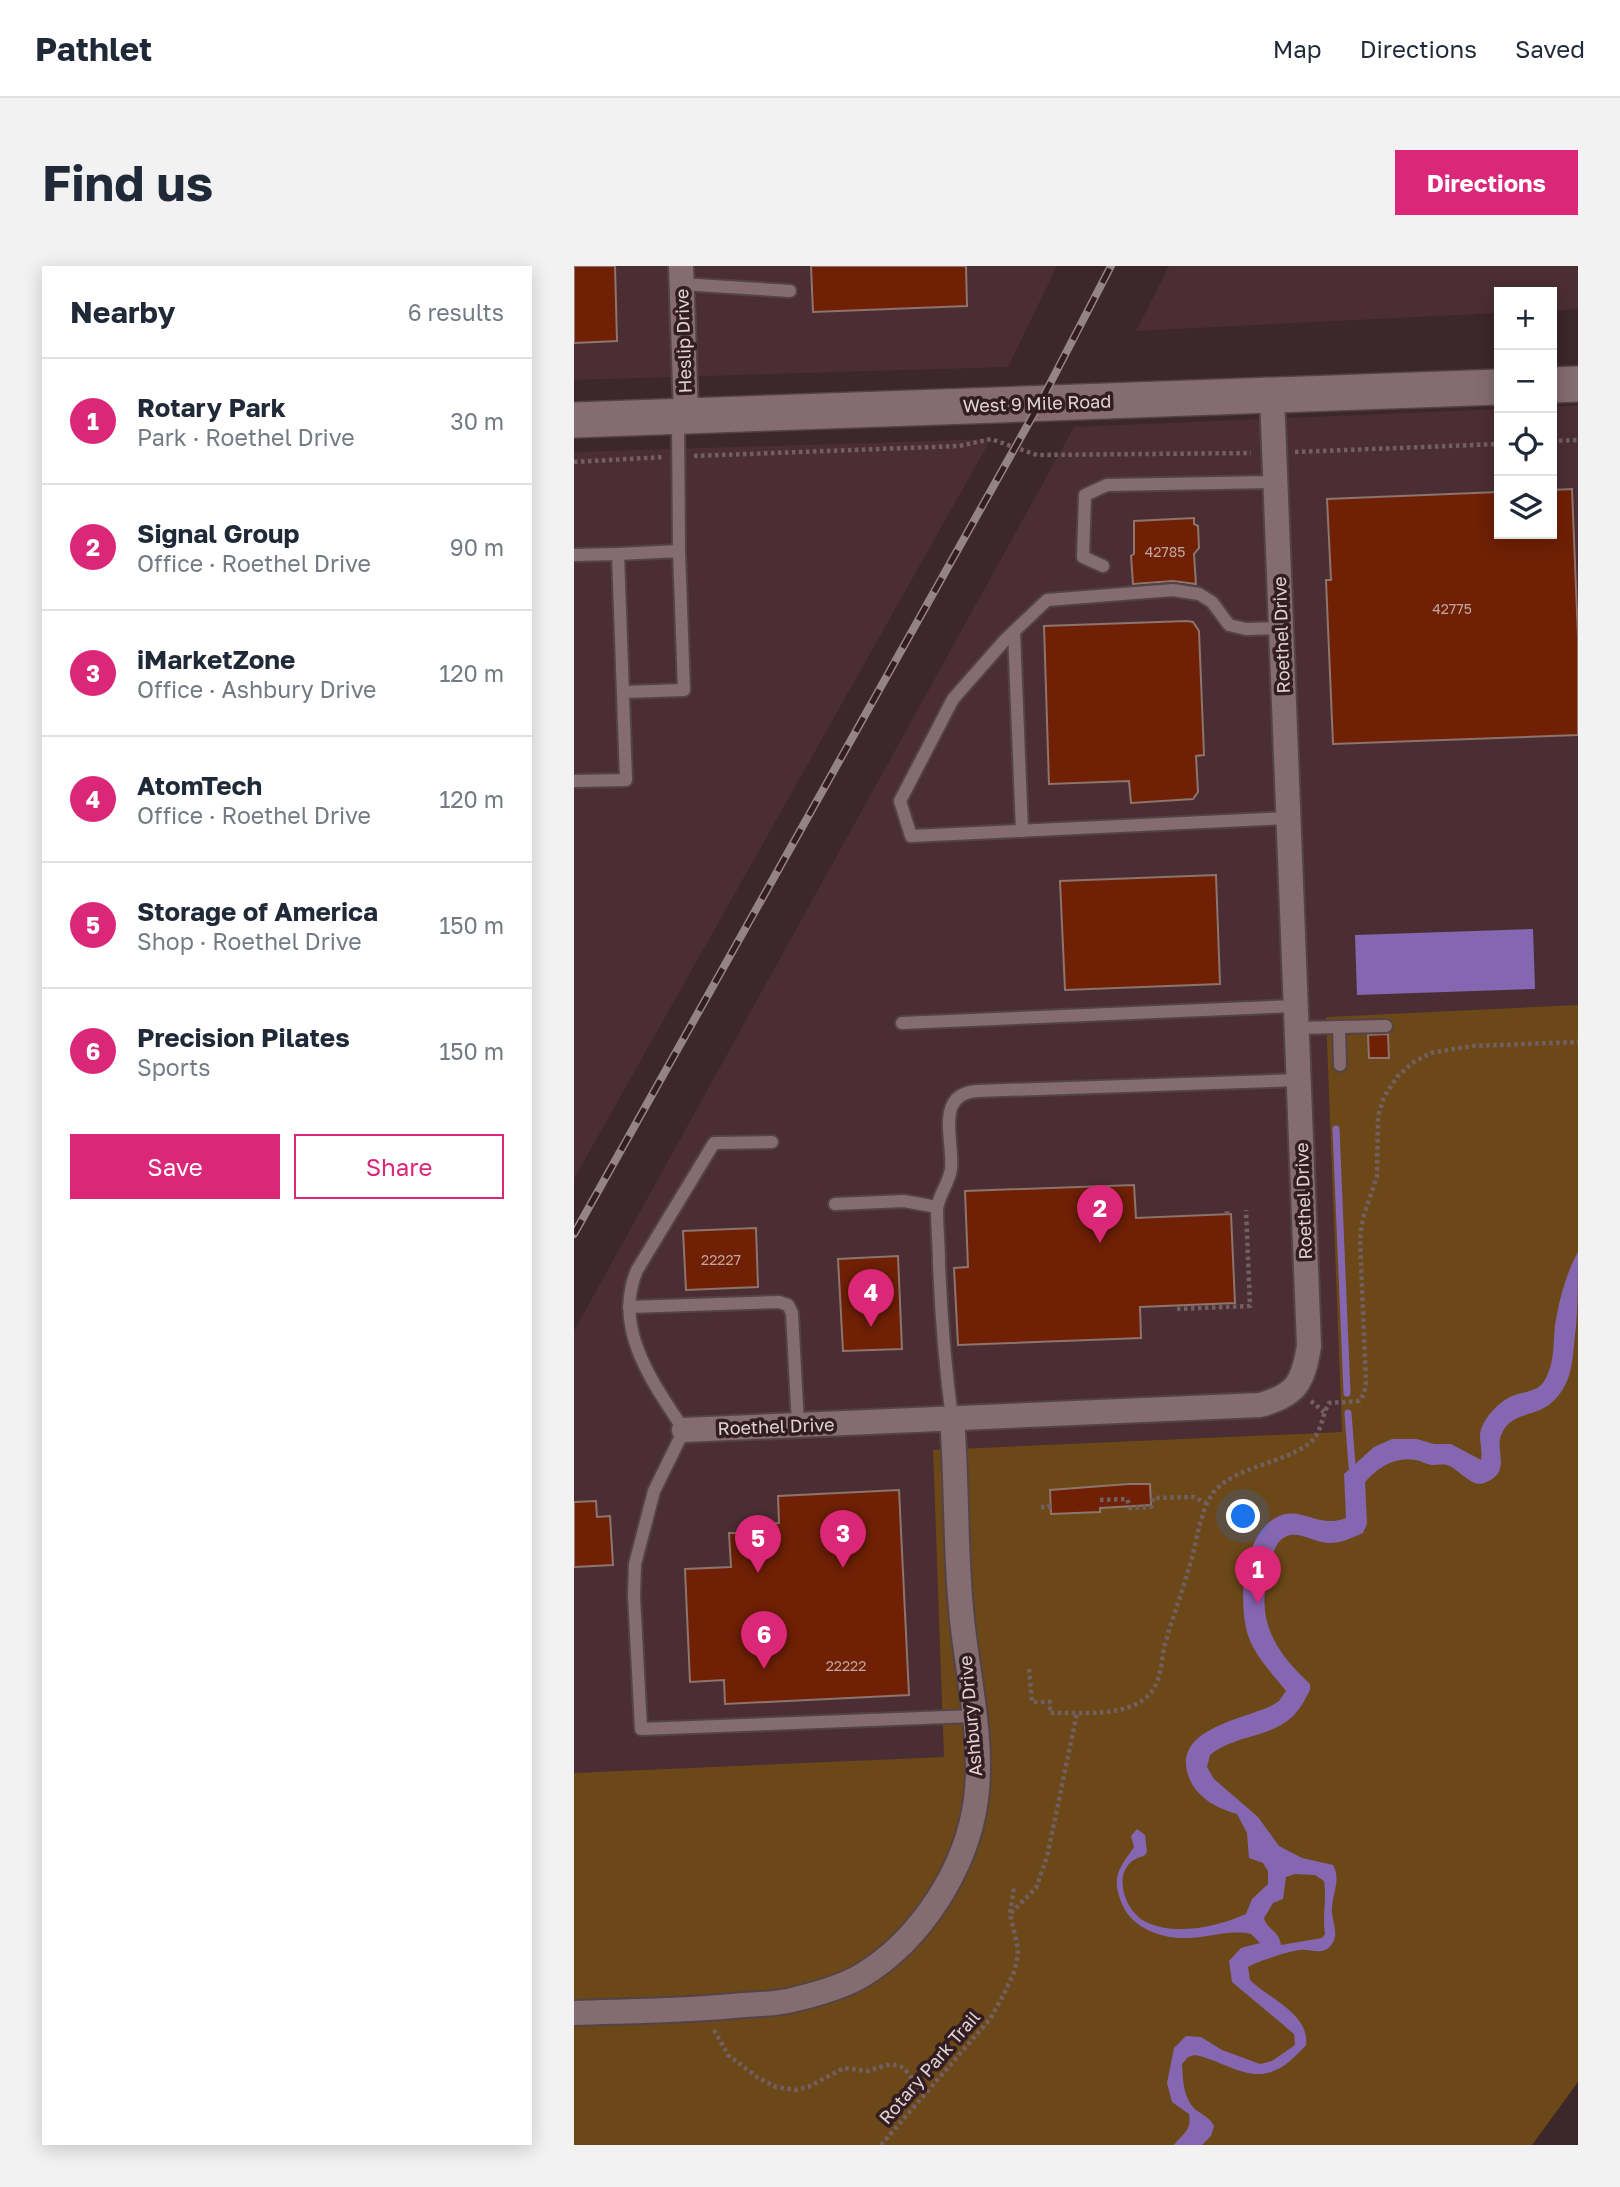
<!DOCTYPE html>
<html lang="en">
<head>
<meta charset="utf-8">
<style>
	body { margin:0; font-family:"Golos Text",sans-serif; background:#f2f2f3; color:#1f2937 }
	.controls { position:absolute; right:21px; top:21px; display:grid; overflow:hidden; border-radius:0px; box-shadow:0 4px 18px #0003 }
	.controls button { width:63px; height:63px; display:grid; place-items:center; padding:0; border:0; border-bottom:2px solid #e0e1e3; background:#fff; color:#1f2937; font:35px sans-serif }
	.you { position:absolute; left:670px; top:1251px; width:24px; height:24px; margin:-18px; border:5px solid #fff; border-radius:50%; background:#1a73e8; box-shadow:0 0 0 10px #1a73e833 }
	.badge { display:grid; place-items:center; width:46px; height:46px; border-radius:50%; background:#db2777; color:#fff; font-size:23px; font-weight:700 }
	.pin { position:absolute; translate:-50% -58px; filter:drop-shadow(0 2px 4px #0008) }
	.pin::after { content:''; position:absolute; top:37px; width:24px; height:21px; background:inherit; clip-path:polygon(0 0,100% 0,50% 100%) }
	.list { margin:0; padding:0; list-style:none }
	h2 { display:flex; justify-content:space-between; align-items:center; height:91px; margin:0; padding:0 28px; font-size:30px }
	h2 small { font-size:23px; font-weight:400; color:#747a83 }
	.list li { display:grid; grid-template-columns:46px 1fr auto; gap:21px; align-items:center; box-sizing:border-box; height:126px; padding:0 28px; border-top:2px solid #e0e1e3 }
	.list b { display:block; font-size:26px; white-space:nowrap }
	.list p { margin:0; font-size:23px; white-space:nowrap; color:#747a83 }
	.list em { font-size:23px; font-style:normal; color:#747a83 }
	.actions { display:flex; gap:14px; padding:21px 28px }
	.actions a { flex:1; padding:16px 0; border:2px solid #db2777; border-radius:0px; text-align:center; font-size:24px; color:#db2777 }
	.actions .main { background:#db2777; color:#fff }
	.icon { flex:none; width:38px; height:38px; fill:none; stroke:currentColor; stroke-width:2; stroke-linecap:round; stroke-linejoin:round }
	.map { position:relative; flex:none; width:1004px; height:1879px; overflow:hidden; border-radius:0px }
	header { display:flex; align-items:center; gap:42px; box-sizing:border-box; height:98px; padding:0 35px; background:#fff; border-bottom:2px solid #e0e1e3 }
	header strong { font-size:33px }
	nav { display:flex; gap:38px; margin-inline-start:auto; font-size:24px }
	.intro { display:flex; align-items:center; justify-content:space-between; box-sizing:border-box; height:168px; padding:0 42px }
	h1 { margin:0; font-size:49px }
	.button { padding:18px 32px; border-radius:0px; background:#db2777; color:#fff; font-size:24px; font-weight:700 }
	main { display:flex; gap:42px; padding:0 42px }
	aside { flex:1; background:#fff; border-radius:0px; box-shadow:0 4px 18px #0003 }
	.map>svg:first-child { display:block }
	.built { fill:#4b2e34 }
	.green { fill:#6c4819 }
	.water { fill:#8566b1; fill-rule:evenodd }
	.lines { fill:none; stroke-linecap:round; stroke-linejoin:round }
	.stream { stroke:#8566b1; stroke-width:7 }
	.building { fill:#6f2005; stroke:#8d746d; stroke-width:2 }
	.lane-casing { stroke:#544346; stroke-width:16 }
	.street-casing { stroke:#544346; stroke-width:28 }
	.secondary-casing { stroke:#544346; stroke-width:38 }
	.path { stroke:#725f62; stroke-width:4.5; stroke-dasharray:3.5 3.5; stroke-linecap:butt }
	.lane { stroke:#856c71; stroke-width:12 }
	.street { stroke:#856c71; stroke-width:24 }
	.secondary { stroke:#856c71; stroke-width:35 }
	.rail-casing { stroke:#958487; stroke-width:8 }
	.rail { stroke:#321d22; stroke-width:5; stroke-dasharray:16; stroke-linecap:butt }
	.labels { text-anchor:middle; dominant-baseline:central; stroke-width:7; stroke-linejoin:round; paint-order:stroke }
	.number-label { font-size:14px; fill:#c4a6a1 }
	.street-label { font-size:18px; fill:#e1d3d5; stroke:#321d22 }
</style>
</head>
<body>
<header>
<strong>Pathlet</strong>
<nav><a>Map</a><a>Directions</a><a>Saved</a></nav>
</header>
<div class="intro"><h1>Find us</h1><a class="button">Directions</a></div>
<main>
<aside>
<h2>Nearby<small>6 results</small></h2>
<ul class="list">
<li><span class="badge">1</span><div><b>Rotary Park</b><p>Park · Roethel Drive</p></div><em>30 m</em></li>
<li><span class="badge">2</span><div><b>Signal Group</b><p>Office · Roethel Drive</p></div><em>90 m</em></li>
<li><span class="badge">3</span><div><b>iMarketZone</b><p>Office · Ashbury Drive</p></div><em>120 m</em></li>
<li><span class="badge">4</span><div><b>AtomTech</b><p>Office · Roethel Drive</p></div><em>120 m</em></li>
<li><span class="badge">5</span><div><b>Storage of America</b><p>Shop · Roethel Drive</p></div><em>150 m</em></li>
<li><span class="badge">6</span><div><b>Precision Pilates</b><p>Sports</p></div><em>150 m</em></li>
</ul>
<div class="actions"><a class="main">Save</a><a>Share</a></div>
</aside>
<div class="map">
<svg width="1004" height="1879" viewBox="0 0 1004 1879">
	<rect width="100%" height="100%" fill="#3c272b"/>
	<g class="built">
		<path d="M0 0H483L434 101 0 114Z"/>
		<path d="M595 0H1004V43L978 45V26H925V47L562 65Z"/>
		<path d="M1004 139V740L752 751 768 1166 359 1184 371 1491 0 1507V1065L500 161 925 143V268H978V141Z"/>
		<path d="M417 173 0 913V186Z"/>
	</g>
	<path class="green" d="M1004 739V1816L958 1879H0V1507L370 1491 359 1184 768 1166 752 751Z"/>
	<g class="water">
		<path d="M959 663 961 723 783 729 781 669Z"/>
		<path d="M1004 986C1004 1011 1004 1036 1002 1061 998 1089 1001 1118 976 1138 960 1151 938 1146 928 1167 919 1184 940 1206 910 1217 898 1222 885 1203 873 1199 868 1198 863 1199 857 1199 852 1198 847 1195 842 1194 822 1190 804 1201 791 1216L793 1258 789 1267C777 1272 766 1278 753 1277 739 1276 724 1264 711 1271 701 1276 699 1289 696 1298 681 1351 697 1382 736 1418V1424C731 1434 725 1445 717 1452 694 1472 660 1469 636 1489L633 1501 640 1513 684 1551 705 1580 728 1592 759 1599C767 1613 759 1626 758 1642 757 1653 764 1664 760 1674 759 1677 755 1682 753 1683 745 1688 735 1683 726 1684 718 1684 679 1697 674 1701L676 1714C694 1732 736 1748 732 1779 727 1785 721 1790 716 1795 681 1824 658 1797 621 1789L614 1791 608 1798C609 1814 609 1832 622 1844 629 1849 636 1852 640 1860L637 1870 628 1879H600C609 1868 618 1864 615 1848L598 1836 593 1817 600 1782 612 1770 627 1771 648 1784 686 1798 698 1795 721 1779 720 1768 658 1716 655 1695 667 1682 686 1677 677 1668C656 1663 634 1672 612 1672 588 1673 559 1662 549 1640 536 1611 545 1603 560 1581L557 1570 563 1563 571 1569 573 1586 570 1590C536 1597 547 1644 572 1656 602 1670 642 1661 672 1648L678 1633 694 1618V1605L689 1597 675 1592 673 1567 663 1548C644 1543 624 1532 616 1514 594 1464 667 1454 697 1440L705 1435 712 1425C699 1408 683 1393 675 1372 663 1340 668 1266 705 1250 728 1240 745 1263 772 1252L770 1208 800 1181 818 1173H843L860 1178H877L907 1194C909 1183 904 1173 907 1163 912 1150 924 1137 936 1131 950 1124 964 1128 972 1112 981 1094 979 1077 981 1059 985 1035 992 1007 1004 986ZM721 1608 741 1609 750 1615C753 1633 748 1649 751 1668L748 1672 707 1679C705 1664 693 1664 690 1652L699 1637 709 1633 712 1611Z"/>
	</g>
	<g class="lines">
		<g class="stream">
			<path d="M762 863 773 1127"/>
			<path d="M774 1147 778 1200 781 1209"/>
		</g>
	</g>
	<g class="building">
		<path d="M0 0H41L43 75 0 77Z"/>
		<path d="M237 0H392L393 40 239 46Z"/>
		<path d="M998 223 1004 371V469L759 478 752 314H757L753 233 925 226V268H978V224Z"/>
		<path d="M620 252V258L624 260 625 282 620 288 622 318 599 315 559 318 557 290 560 288V255Z"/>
		<path d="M613 355 619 356 625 365 630 489 622 490 624 526 619 533 557 537 555 515 475 518 470 360Z"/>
		<path d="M642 609 646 718 491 724 486 615Z"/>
		<path d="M814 768 815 792H795L794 769Z"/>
		<path d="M560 919 562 952 657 948 661 1037 566 1041 567 1072 384 1079 380 1002 394 1001 391 925Z"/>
		<path d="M182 962 184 1021 112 1024 109 965Z"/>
		<path d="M324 990 328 1083 269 1085 264 993Z"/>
		<path d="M555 1218H576L577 1239 526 1242V1246L477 1248 476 1224Z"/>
		<path d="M325 1224 335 1429 151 1438 150 1414 116 1416 111 1303 157 1301 155 1267H169L168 1259 205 1257 204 1230Z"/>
		<path d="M22 1235 23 1251 36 1250 39 1299 0 1301V1236Z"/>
	</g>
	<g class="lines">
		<g class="lane-casing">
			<g id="lane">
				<path d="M107 18 216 25"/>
				<path d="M104 152 105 285"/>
				<path d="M0 289 44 288"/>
				<path d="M529 300 509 291 511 229 533 219 701 216"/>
				<path d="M706 362 672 363 655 359 638 336 625 328 599 324 473 334 431 374 379 433 326 535 337 570 714 552"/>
				<path d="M440 366 448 565"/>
				<path d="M0 515 52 514 44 288 105 285 110 424 50 426"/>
				<path d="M328 757 721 740"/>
				<path d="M765 761 766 799"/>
				<path d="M722 762 812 760"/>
				<path d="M198 876 140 877 63 1004C38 1062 79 1117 110 1164L80 1225 61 1298 60 1330 67 1463 399 1450"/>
				<path d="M261 938 330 935 363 941"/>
				<path d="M55 1041 205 1036 214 1039 218 1047 224 1159"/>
				<path d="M378 1152C371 1100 367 1049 365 997 365 980 363 961 363 944 364 929 375 918 377 903 380 875 360 828 403 825L724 814"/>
			</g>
		</g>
		<g class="street-casing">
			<g id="street">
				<path d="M107 0 112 150"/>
				<path d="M110 1164 686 1139C723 1129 729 1116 735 1080L698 130"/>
				<path d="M0 1747C57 1745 113 1745 170 1739 187 1738 206 1738 222 1733 243 1728 268 1721 287 1710 347 1674 393 1602 402 1533 410 1472 392 1403 387 1343 381 1279 383 1215 378 1152"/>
			</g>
		</g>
		<g class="secondary-casing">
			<g id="secondary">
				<path d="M978 119 1004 118"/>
				<path d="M0 154 925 121"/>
			</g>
		</g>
		<g class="path">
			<path d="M978 175 1004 174"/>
			<path d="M721 186 925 178"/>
			<path d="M120 190 385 180 417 173 463 189 677 187"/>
			<path d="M0 196 90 191"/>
			<path d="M653 945V949"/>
			<path d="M603 1043 676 1040 672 944"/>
			<path d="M737 1135 750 1146"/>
			<path d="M526 1234 553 1233 556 1242 577 1241 579 1232 620 1231 632 1237"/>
			<path d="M467 1241H475L476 1236"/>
			<path d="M455 1403 458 1436H476V1447C509 1446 568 1454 583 1416 588 1403 588 1388 592 1374 601 1345 611 1317 619 1288 624 1268 627 1244 639 1227 658 1202 708 1197 733 1179 748 1169 747 1151 755 1137L785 1135 790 1128 792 1117 786 973 789 952 803 910 804 850 810 831 823 811 838 797 857 787 898 780 1004 776"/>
			<path d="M437 1647 462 1622 473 1591 503 1447"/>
			<path d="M140 1764 154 1789 183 1811 202 1821 221 1824 234 1821 270 1802 293 1805 313 1799H323L330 1802 350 1828"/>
			<path d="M307 1879 416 1753 430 1728 440 1706 443 1694 444 1682 436 1648 440 1621"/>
		</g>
		<use href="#lane" class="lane"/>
		<use href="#street" class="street"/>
		<use href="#secondary" class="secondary"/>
		<g class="rail-casing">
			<path id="rail" d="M0 968 466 137 537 0"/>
		</g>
		<use href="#rail" class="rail"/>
	</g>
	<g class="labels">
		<g class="number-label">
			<text x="591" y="285">42785</text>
			<text x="878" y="342">42775</text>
			<text x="147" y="993">22227</text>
			<text x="272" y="1399">22222</text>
		</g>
		<g class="street-label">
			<text transform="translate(109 75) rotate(-92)">Heslip Drive</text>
			<text transform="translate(463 137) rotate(-2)">West 9 Mile Road</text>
			<text transform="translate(707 369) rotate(-92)">Roethel Drive</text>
			<text transform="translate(729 935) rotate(-92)">Roethel Drive</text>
			<text transform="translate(202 1160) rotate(-2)">Roethel Drive</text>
			<text transform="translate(396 1450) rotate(-95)">Ashbury Drive</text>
			<text transform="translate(355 1801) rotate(-49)">Rotary Park Trail</text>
		</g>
	</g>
</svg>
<div class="controls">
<button>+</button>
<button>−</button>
<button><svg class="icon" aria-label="locate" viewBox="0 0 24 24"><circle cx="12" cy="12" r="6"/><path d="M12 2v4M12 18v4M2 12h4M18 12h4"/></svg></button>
<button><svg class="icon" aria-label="layers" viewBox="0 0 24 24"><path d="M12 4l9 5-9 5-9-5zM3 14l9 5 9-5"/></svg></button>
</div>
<div class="you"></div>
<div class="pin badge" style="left:684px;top:1338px">1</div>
<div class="pin badge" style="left:526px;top:977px">2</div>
<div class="pin badge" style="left:269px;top:1302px">3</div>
<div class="pin badge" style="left:297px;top:1061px">4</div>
<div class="pin badge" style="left:184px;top:1307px">5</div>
<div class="pin badge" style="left:190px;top:1403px">6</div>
</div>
</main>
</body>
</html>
